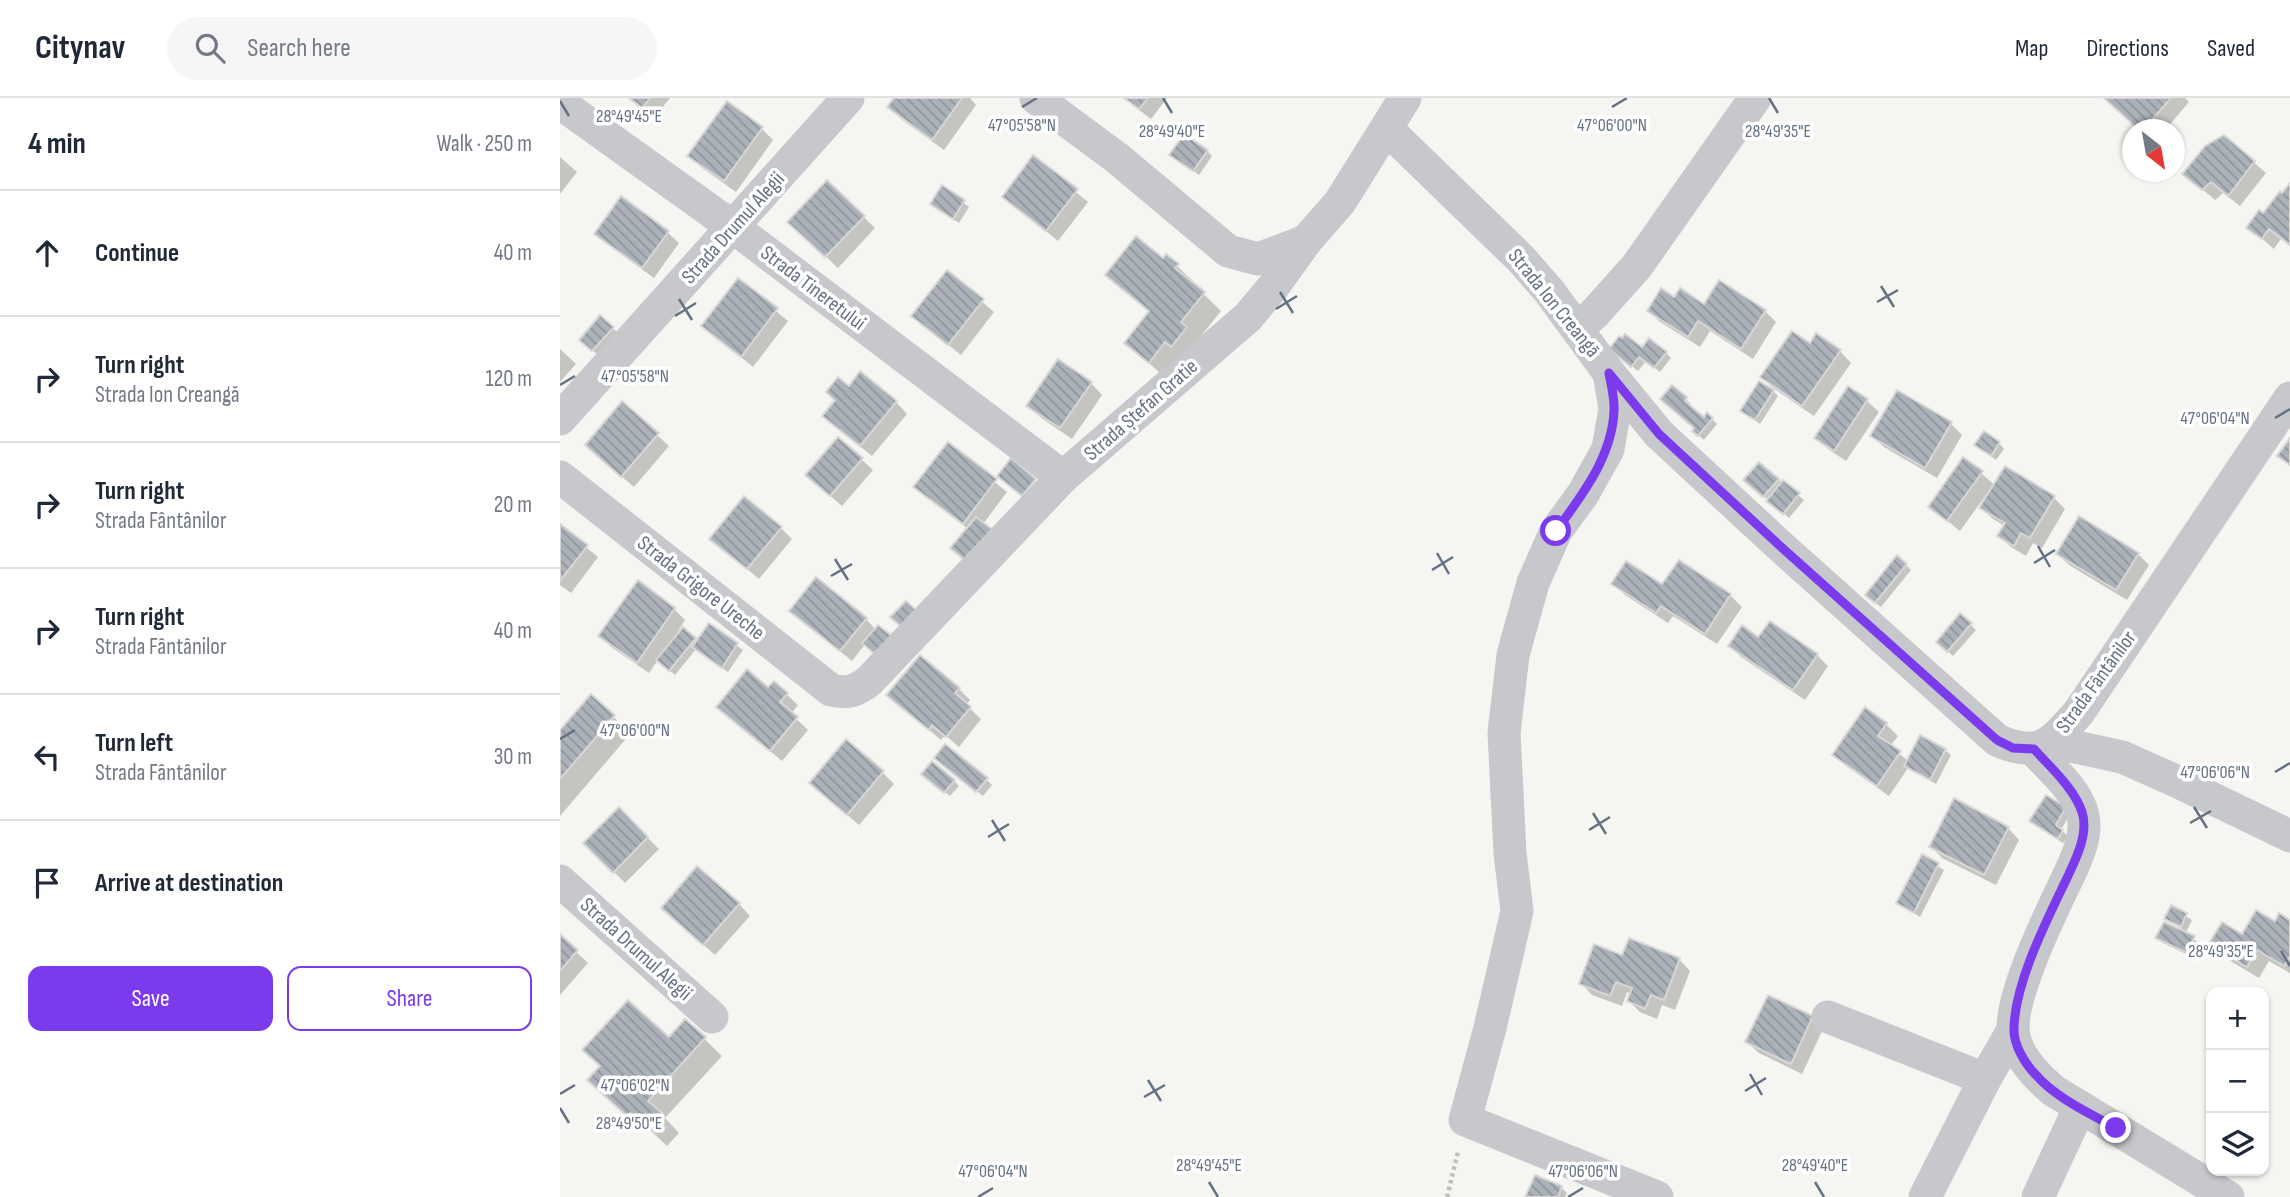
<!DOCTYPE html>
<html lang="en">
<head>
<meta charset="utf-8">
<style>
	body { margin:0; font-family:"Sofia Sans Condensed",sans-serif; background:#f6f6f7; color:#1f2937 }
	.controls { position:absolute; right:21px; bottom:21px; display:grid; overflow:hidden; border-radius:14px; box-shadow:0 2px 5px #0004 }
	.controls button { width:63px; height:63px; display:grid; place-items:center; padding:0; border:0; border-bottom:2px solid #e0e1e3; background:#fff; color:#1f2937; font:35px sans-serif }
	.compass { position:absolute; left:1562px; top:21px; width:63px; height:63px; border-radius:50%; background:#fff; box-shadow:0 2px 5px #0004; rotate:149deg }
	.stop { position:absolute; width:21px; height:21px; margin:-16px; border:5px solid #7c3aed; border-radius:50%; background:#fff }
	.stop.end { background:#7c3aed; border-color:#fff; box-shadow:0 2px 7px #0008 }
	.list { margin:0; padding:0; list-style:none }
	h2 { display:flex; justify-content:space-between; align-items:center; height:91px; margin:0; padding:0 28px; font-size:30px }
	h2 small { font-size:23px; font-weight:400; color:#747a83 }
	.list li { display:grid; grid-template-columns:46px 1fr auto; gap:21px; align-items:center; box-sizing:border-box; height:126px; padding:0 28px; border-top:2px solid #e0e1e3 }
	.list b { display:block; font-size:26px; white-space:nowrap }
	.list p { margin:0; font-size:23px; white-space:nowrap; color:#747a83 }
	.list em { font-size:23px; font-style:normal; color:#747a83 }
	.actions { display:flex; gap:14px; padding:21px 28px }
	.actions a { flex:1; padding:16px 0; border:2px solid #7c3aed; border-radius:14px; text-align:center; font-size:24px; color:#7c3aed }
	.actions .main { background:#7c3aed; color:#fff }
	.icon { flex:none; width:38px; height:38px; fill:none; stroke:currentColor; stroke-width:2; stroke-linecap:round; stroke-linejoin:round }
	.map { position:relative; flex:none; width:1730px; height:1099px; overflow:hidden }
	header { display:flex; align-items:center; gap:42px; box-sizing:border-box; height:98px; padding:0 35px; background:#fff; border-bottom:2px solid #e0e1e3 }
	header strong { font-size:33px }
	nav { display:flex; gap:38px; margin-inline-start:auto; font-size:24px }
	.search { width:490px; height:63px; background:#f6f6f7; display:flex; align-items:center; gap:18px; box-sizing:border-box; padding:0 24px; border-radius:38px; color:#747a83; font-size:26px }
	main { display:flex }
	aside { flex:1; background:#fff }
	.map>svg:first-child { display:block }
	.shadow { fill:#0003 }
	.building { fill:url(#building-back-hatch); stroke:#d7d7d5; stroke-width:2 }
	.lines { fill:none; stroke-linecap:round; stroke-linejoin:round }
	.path { stroke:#bdbfc1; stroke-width:4.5; stroke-dasharray:3.5 3.5; stroke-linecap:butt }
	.minor { stroke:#c6c8cc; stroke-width:33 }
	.route { stroke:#7c3aed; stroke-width:9 }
	.ticks { fill:none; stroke:#647284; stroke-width:2.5 }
	.labels { text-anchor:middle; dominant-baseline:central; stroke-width:7; stroke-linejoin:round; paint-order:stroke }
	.street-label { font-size:21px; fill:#647284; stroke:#fff }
	.ticks-label { font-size:18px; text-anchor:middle; fill:#647284; stroke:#fff; stroke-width:7; stroke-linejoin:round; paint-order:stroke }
</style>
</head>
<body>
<header>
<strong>Citynav</strong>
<div class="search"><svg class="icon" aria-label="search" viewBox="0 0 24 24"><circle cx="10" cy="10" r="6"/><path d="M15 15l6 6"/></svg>Search here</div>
<nav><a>Map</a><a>Directions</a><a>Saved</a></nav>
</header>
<main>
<aside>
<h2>4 min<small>Walk · 250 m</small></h2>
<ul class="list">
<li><svg class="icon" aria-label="ahead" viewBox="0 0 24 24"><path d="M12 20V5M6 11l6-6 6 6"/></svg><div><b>Continue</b></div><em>40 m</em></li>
<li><svg class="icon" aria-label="right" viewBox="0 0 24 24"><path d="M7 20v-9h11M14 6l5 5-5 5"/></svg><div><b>Turn right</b><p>Strada Ion Creangă</p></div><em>120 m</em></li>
<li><svg class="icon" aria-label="right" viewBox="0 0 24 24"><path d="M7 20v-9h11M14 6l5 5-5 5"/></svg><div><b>Turn right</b><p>Strada Fântânilor</p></div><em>20 m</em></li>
<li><svg class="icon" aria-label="right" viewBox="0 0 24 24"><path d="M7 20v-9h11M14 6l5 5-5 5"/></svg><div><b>Turn right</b><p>Strada Fântânilor</p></div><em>40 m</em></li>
<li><svg class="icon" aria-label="left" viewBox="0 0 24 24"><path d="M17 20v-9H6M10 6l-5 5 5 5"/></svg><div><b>Turn left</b><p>Strada Fântânilor</p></div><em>30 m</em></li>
<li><svg class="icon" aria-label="arrive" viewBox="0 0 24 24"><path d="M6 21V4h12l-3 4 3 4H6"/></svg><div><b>Arrive at destination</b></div></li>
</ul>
<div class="actions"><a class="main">Save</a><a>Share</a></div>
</aside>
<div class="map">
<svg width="1730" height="1099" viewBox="0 0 1730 1099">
	<defs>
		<pattern id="building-back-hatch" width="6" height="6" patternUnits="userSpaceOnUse" patternTransform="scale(1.75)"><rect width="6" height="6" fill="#abb2b9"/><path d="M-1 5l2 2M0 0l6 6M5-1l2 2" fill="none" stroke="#8f959c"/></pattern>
	</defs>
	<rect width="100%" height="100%" fill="#f5f6f2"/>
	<g class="shadow">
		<path d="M69 0H110L94 20Z"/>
		<path d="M336 0H410L416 7 384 52 341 21 330 9Z"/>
		<path d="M563 0H607L591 21Z"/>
		<path d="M1546 0H1625L1629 4 1605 32H1580Z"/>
		<path d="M202 31 213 42 176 94 141 69 129 57Z"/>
		<path d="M1664 39 1706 75 1680 108 1663 95 1655 102 1624 76Z"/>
		<path d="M647 53 652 58 639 77 612 57Z"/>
		<path d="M0 59 17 74 0 96Z"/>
		<path d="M474 60 528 104 498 143 444 99Z"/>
		<path d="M267 84 315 130 278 170 241 135Z"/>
		<path d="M1730 86V148L1721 141 1714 151 1689 129 1703 117Z"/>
		<path d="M382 89 409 109 399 125 377 111Z"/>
		<path d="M107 134 119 145 94 180 48 147 37 136Z"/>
		<path d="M617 168 634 184 633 186 661 213 607 281 566 245 590 215 547 177Z"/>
		<path d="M387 174 434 214 401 257 353 218Z"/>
		<path d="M179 182 228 223 193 269 143 228Z"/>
		<path d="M1115 201 1145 208 1205 213 1216 224 1193 261 1150 233 1140 249 1100 224 1089 213Z"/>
		<path d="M52 230 58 235 38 257 21 242Z"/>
		<path d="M1250 247 1280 253 1291 265 1254 318 1213 290 1202 279Z"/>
		<path d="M0 251 16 266 0 284Z"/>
		<path d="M1082 251 1106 255 1111 260 1100 274 1086 263 1078 273 1057 256Z"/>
		<path d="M531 285 542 297 512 341 480 319 468 307Z"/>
		<path d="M1112 289 1131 306 1129 309 1144 322 1148 317 1157 326 1144 342 1134 333 1136 330Z"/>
		<path d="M289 290 336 304 347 316 312 358 276 329 277 302Z"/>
		<path d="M1289 291 1307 303 1319 314 1286 363 1268 351 1256 340Z"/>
		<path d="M1213 293 1218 298 1200 326 1182 313Z"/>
		<path d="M63 306 109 348 74 389 38 358Z"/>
		<path d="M1391 326 1402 337 1377 380 1324 349 1312 338Z"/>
		<path d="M1439 345 1444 351 1436 362 1417 347Z"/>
		<path d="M388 346 447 394 423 426 408 431 356 389Z"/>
		<path d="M301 361 313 372 282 408 259 388Z"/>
		<path d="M1404 361 1435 387 1494 400 1505 411 1482 450 1473 445 1466 458 1451 449 1439 438 1445 428 1433 421 1421 410 1430 395 1428 394 1400 433 1370 409Z"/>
		<path d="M1200 367 1244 402 1229 420 1191 387Z"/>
		<path d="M0 428 38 459 11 495 0 487Z"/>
		<path d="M221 430 232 441 199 481 151 441Z"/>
		<path d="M1498 456H1578L1589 467 1567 502 1509 467Z"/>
		<path d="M1346 467 1351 472 1321 509 1312 502Z"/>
		<path d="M1053 486 1103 489 1170 497 1182 509 1157 546 1113 518 1108 525 1065 497Z"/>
		<path d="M114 511 125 522 115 538 117 539 123 532 137 544 149 527 183 552 168 574 136 551 115 577 98 562 89 575 51 549 40 538Z"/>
		<path d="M231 513 306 521 316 532 292 563Z"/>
		<path d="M1401 518 1416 532 1393 558 1383 549Z"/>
		<path d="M1199 541 1257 557 1268 568 1245 602 1181 559 1170 548Z"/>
		<path d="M209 591 226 596 238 607 231 616 248 632 222 663 170 620Z"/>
		<path d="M399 591 410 602 406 607 421 621 399 649 385 637 381 642 328 597Z"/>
		<path d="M31 598 71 635 0 718V634Z"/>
		<path d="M1326 626 1338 638 1330 648 1348 663 1385 652 1391 657 1376 686 1348 670 1329 698 1286 668 1275 656Z"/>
		<path d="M381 665 427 682 432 687 423 698Z"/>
		<path d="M323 675 334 686 299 727 263 696Z"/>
		<path d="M369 681 394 683 399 688 390 698Z"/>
		<path d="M1486 699 1510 716 1501 732 1508 738 1503 745 1477 728Z"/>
		<path d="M59 711 99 751 65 785 25 745Z"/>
		<path d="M1448 730 1459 742 1436 787 1382 760 1371 748Z"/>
		<path d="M1363 759 1384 772 1360 819 1338 805Z"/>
		<path d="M179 806 190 818 155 857 114 821Z"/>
		<path d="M1612 810 1632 822 1625 836 1639 845 1632 859 1603 845 1597 840 1621 834 1622 831 1607 820Z"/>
		<path d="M1720 818 1730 824V875L1709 863 1699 880 1662 858 1651 846 1682 838 1716 825Z"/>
		<path d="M0 839 28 865 0 897Z"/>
		<path d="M1063 859 1119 861 1130 873 1115 912 1102 907 1097 921 1080 914 1069 903 1072 896 1067 894 1062 908 1032 897 1021 885Z"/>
		<path d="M1252 920 1263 931 1242 976 1199 955 1187 944Z"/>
		<path d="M126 923 162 958 105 1020 119 1035 107 1048 88 1030 85 1034 47 999Z"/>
		<path d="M976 1079 1001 1089 1007 1095 1005 1099H967Z"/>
	</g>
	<g class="building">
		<path d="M69 0H90L82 10Z"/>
		<path d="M334 0H402L372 42 327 9Z"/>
		<path d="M564 0H588L579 11Z"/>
		<path d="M1544 0H1611L1583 32H1579Z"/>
		<path d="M167 3 203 29 164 83 127 58Z"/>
		<path d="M624 36 648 52 633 73 609 57Z"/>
		<path d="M1664 37 1695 63 1668 98 1651 84 1642 92 1622 76 1645 48Z"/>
		<path d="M473 57 518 91 486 133 442 99Z"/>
		<path d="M267 82 305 118 265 159 227 124Z"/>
		<path d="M1730 85V147L1709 131 1702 141 1686 130 1699 112 1703 115 1720 93 1722 95Z"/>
		<path d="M382 87 405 102 393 121 370 106Z"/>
		<path d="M61 98 109 133 82 170 34 136Z"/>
		<path d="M576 138 603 160 606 156 619 166 615 170 645 194 621 224 627 229 611 249 605 244 589 265 564 245 589 213 545 177Z"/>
		<path d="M387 172 424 201 388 247 351 218Z"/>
		<path d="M178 180 218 210 181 259 141 228Z"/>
		<path d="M1159 182 1206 212 1181 251 1138 223 1128 239 1087 213 1101 190 1114 199 1120 190 1144 206Z"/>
		<path d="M40 217 54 229 32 253 19 242Z"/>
		<path d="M1232 233 1250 245 1256 235 1281 252 1242 308 1200 279Z"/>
		<path d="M1065 236 1082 249 1089 240 1107 254 1094 270 1079 259 1071 269 1049 251 1059 238 1062 240Z"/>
		<path d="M498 261 532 284 500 330 466 308Z"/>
		<path d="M300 273 337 303 300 348 262 318 275 302 266 294 278 279 289 288Z"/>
		<path d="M1199 283 1214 292 1195 322 1180 313Z"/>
		<path d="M1112 287 1127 299 1125 303 1144 319 1147 314 1153 320 1138 338 1132 333 1134 330 1100 301Z"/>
		<path d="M1288 288 1308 301 1274 353 1254 340Z"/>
		<path d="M1337 292 1392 324 1365 370 1310 338Z"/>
		<path d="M62 303 99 335 61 379 25 347Z"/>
		<path d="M1424 333 1440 344 1431 358 1414 347Z"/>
		<path d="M278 339 303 360 270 398 245 377Z"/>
		<path d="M1730 340V367L1717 358Z"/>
		<path d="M388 344 437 381 403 426 353 389Z"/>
		<path d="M1403 359 1423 373 1387 423 1368 409Z"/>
		<path d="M451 360 476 381 462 398 437 378Z"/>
		<path d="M1199 364 1219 381 1203 399 1183 382Z"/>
		<path d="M1445 368 1495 398 1470 440 1461 435 1454 448 1437 438 1445 425 1419 410Z"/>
		<path d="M1223 382 1240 395 1223 416 1206 403Z"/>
		<path d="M184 398 222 429 187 471 149 441Z"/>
		<path d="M1519 418 1579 455 1556 492 1496 456Z"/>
		<path d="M416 419 433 432 406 463 390 450Z"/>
		<path d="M0 426 28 447 0 483Z"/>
		<path d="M1337 457 1347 466 1315 505 1305 497Z"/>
		<path d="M1119 462 1171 496 1145 536 1101 508 1096 515 1051 486 1066 463 1102 486Z"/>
		<path d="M256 479 307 520 280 553 229 513Z"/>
		<path d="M78 482 115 510 77 565 38 538Z"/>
		<path d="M346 503 357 513 343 530 330 519Z"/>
		<path d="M1400 515 1412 525 1387 554 1376 544Z"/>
		<path d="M1210 523 1258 556 1233 592 1168 548 1182 527 1198 539Z"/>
		<path d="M149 525 178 545 162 570 132 549Z"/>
		<path d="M318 527 332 538 316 557 302 545Z"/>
		<path d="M123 529 136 540 109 573 96 562Z"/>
		<path d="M360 557 400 590 395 595 411 609 386 639 372 627 369 632 326 597Z"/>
		<path d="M187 571 208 589 214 583 228 595 220 604 238 619 210 653 156 609Z"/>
		<path d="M31 596 55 617 0 681V632Z"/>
		<path d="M1305 609 1327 625 1318 638 1341 653 1317 688 1272 657Z"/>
		<path d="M1360 637 1386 651 1370 682 1344 668Z"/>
		<path d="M286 641 324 673 287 717 249 685Z"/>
		<path d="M385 646 428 680 416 694 374 660Z"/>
		<path d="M372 663 395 682 384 695 361 676Z"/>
		<path d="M1486 697 1506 709 1496 727 1503 732 1498 741 1469 723Z"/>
		<path d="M1394 700 1449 729 1424 777 1369 749Z"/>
		<path d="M59 709 88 739 53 775 23 745Z"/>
		<path d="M1362 756 1379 765 1354 815 1336 805Z"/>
		<path d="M137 768 180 805 143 847 101 810Z"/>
		<path d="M1611 807 1627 815 1621 829 1604 821Z"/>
		<path d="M1696 812 1715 823 1719 815 1730 822V858L1724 868 1697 852 1687 869 1648 847 1662 824 1682 836Z"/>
		<path d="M1604 824 1635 838 1627 855 1595 840Z"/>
		<path d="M0 836 18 852 0 873Z"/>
		<path d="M1069 840 1120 860 1104 902 1091 897 1085 911 1067 903 1072 890 1056 884 1050 898 1019 886 1034 846 1062 857Z"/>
		<path d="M1208 897 1253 918 1231 966 1185 944Z"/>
		<path d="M68 902 109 939 125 921 146 939 88 1003 103 1016 89 1032 70 1015 67 1018 27 982 40 968 22 952Z"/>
		<path d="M975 1077 1002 1088 998 1099H965Z"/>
	</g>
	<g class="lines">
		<path class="path" d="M887 1099 898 1054"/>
		<g class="minor">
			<path d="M476 0 557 60 668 153 698 161 746 143"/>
			<path d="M0 5 173 129 503 379"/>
			<path d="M827 31 961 161 989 193 1049 275 1099 336 1219 447 1437 642C1480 662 1492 644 1519 614L1730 300"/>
			<path d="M1017 230 1034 216 1077 168 1195 0"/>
			<path d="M1049 275 1055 311 1048 351 1023 396 996 433 973 485 953 557 944 635 950 755 957 813 930 930 905 1022 1097 1099"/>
			<path d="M0 321 288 0"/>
			<path d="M0 379 271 592C288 596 296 593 309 583L503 379 688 219 713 189 746 143 780 104 845 0"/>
			<path d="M1492 644 1562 659 1616 683 1730 738"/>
			<path d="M1473 651C1489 669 1515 690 1522 714 1529 736 1516 762 1507 781 1490 817 1452 893 1453 932 1455 957 1476 978 1494 993L1668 1099"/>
			<path d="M0 783 152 919"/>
			<path d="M1268 919 1425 981"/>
			<path d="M1365 1099 1425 981 1453 932"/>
			<path d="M1478 1099 1520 1009"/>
		</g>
	</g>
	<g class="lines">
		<path class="route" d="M996 433C1022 397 1052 359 1054 313 1055 301 1051 287 1049 275L1099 336 1219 447 1437 642 1453 650 1474 651C1490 669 1514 690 1522 714 1529 735 1516 761 1507 780 1487 822 1455 884 1454 930 1453 946 1465 966 1476 977 1496 1000 1529 1015 1556 1030"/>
	</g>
	<path class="ticks" d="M603 0 612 15M1209 0 1218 15M0 3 9 18M462 9 477 0M1052 9 1067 0M1321 188 1334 209M720 194 733 215M119 201 132 222M1317 204 1338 192M716 211 737 198M115 218 136 205M0 287 15 278M1715 320 1730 311M1478 448 1490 469M877 455 889 476M275 461 288 482M1474 465 1495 452M872 472 893 459M271 478 292 466M0 641 15 632M1715 674 1730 665M1634 709 1647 730M1033 715 1046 736M432 722 445 743M1630 725 1651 713M1029 732 1050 719M428 739 449 726M1721 853 1730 868M1190 976 1202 997M588 982 601 1003M1185 993 1206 980M0 996 15 987M584 999 605 987M0 1010 9 1025M649 1084 658 1099M1255 1084 1264 1099M418 1099 433 1090M1008 1099 1023 1090"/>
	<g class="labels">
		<g class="street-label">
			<text transform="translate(173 130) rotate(-48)">Strada Drumul Alegii</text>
			<text transform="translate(253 190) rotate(37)">Strada Tineretului</text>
			<text transform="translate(994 205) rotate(51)">Strada Ion Creangă</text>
			<text transform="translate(581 312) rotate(-41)">Strada Ștefan Gratie</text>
			<text transform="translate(141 490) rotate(38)">Strada Grigore Ureche</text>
			<text transform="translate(1536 584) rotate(-54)">Strada Fântânilor</text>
			<text transform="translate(76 851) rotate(42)">Strada Drumul Alegii</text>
		</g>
	</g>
	<g class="ticks-label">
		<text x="69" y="24">28°49'45"E</text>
		<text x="462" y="33">47°05'58"N</text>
		<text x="1052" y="33">47°06'00"N</text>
		<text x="612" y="39">28°49'40"E</text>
		<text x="1218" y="39">28°49'35"E</text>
		<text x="75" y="284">47°05'58"N</text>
		<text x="1655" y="326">47°06'04"N</text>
		<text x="75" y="638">47°06'00"N</text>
		<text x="1655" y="680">47°06'06"N</text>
		<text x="1661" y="859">28°49'35"E</text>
		<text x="75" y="993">47°06'02"N</text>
		<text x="69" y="1031">28°49'50"E</text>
		<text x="649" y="1073">28°49'45"E</text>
		<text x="1255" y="1073">28°49'40"E</text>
		<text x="433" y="1079">47°06'04"N</text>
		<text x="1023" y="1079">47°06'06"N</text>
	</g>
</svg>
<div class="controls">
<button>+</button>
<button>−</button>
<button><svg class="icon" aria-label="layers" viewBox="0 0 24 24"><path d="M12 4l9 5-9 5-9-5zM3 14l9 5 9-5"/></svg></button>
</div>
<svg class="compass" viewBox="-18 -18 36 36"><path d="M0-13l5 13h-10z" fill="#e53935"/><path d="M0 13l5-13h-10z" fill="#747a83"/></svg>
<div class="stop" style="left:996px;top:433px"></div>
<div class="stop end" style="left:1556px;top:1030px"></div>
</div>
</main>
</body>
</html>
